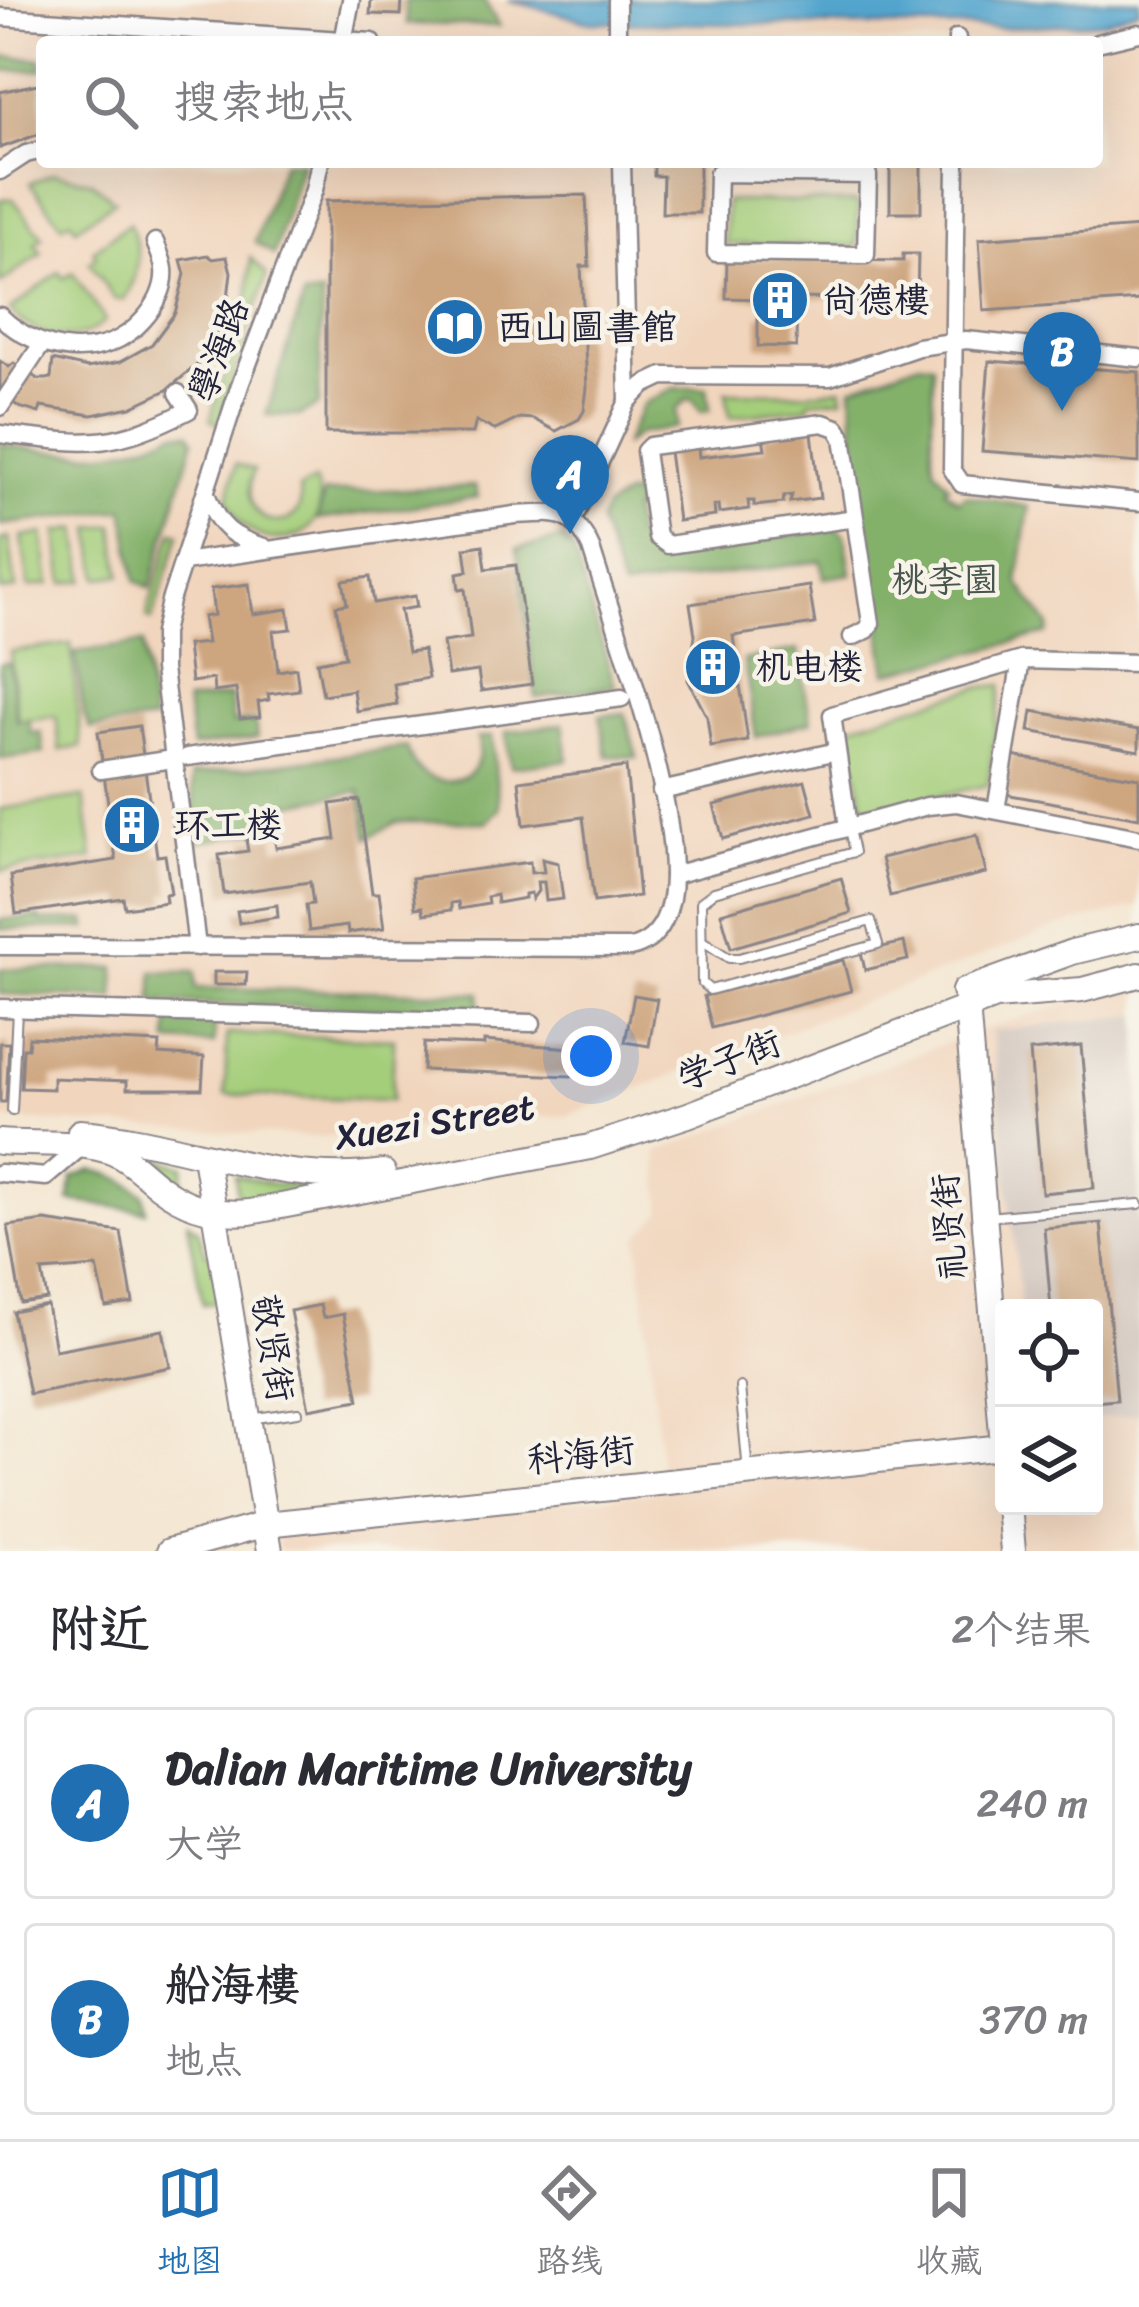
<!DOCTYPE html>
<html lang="zh">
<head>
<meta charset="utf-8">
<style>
	body { margin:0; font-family:Sriracha,"LXGW WenKai TC",sans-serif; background:#f7f7f7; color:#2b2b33 }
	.controls { position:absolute; right:36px; bottom:36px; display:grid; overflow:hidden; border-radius:12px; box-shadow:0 12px 48px #0002 }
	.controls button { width:108px; height:108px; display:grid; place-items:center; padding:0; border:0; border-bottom:3px solid #e1e1e2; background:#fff; color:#2b2b33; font:60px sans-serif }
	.you { position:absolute; left:591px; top:1056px; width:42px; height:42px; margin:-30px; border:9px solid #fff; border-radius:50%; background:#1a73e8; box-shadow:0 0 0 18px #1a73e833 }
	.badge { display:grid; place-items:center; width:78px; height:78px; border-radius:50%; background:#1f6fb2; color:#fff; font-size:39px; font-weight:700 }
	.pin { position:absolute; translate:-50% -99px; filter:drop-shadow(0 3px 6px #0008) }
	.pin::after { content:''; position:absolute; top:63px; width:42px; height:36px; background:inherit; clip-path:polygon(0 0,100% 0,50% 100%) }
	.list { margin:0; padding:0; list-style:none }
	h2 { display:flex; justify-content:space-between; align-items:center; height:156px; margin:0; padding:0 48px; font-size:51px }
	h2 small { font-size:39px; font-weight:400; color:#7c7c81 }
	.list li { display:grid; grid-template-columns:78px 1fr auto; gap:36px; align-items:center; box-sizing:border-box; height:192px; margin:0 24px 24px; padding:0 24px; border:3px solid #e1e1e2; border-radius:12px }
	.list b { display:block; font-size:45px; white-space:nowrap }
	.list p { margin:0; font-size:39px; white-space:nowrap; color:#7c7c81 }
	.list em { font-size:39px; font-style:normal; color:#7c7c81 }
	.icon { flex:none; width:66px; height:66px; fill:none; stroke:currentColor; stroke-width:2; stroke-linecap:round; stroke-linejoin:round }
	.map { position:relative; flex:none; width:1139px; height:1551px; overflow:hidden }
	.search { position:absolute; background:#fff; box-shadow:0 12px 48px #0002; left:36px; right:36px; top:36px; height:132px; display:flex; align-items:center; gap:30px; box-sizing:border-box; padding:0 42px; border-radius:12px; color:#7c7c81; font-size:45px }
	.sheet { height:588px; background:#fff }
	nav { display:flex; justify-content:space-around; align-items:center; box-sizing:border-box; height:168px; border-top:3px solid #e1e1e2; background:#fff; font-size:33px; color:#7c7c81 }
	nav a { display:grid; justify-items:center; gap:6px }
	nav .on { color:#1f6fb2 }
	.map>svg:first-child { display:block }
	.built { fill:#f1d5bd; fill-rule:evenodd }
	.industrial { fill:#cec1ba }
	.green { fill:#a4ce7a; stroke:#63785a; stroke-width:3 }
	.forest { fill:#83b16a; stroke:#526a52; stroke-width:3 }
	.water { fill:#53a5ce; stroke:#3a6484; stroke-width:3 }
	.building { fill:#cda57f }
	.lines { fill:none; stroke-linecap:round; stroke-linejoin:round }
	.lane-casing { stroke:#8b8487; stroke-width:12 }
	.street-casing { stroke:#8b8487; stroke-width:21 }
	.secondary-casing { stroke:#8b8487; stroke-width:28 }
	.lane { stroke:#fff; stroke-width:8 }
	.street { stroke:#fff; stroke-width:16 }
	.secondary { stroke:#fff; stroke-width:24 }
	.labels { text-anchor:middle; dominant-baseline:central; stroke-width:9; stroke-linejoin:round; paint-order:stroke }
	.poi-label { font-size:36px; fill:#22223b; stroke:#f7f3e8; text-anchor:start }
	.street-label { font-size:36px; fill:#22223b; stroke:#f7f3e8 }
	.park-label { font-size:36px; fill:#49564e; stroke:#f7f3e8 }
</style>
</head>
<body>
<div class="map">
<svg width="1139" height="1551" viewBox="0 0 1139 1551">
	<rect width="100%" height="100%" fill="#f7f3e8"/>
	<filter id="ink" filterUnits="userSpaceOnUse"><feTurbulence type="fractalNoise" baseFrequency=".00833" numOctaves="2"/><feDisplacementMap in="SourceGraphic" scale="24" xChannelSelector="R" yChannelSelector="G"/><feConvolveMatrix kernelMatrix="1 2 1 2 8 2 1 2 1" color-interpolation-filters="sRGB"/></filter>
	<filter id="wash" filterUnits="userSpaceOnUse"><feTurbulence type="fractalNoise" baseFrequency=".004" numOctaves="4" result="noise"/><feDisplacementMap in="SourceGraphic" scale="48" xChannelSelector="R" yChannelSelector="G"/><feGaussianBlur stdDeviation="2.7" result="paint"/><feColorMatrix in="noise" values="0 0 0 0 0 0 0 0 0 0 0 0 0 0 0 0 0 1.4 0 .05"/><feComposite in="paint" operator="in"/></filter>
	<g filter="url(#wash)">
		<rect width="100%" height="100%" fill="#f4e7d3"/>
		<g class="built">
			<path d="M0 0H1139V906L1060 926 567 1116 471 1118 388 1132 316 1137 0 1119ZM42 42H1097V162H42Z"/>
			<path d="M1139 986V1551H279L275 1532 663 1491 638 1237 662 1212 657 1152 964 1036 1080 999ZM1004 1308H1094V1506H1004Z"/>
		</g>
		<path class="industrial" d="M1139 1015V1414L1094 1419V1308H1021L992 1031Z"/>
		<g class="green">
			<path d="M54 173 91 181 115 201 76 228 70 220 62 225 30 183Z"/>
			<path d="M0 199H13L43 237 35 243 42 253 0 284Z"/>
			<path d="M726 201 858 202 857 246 725 244Z"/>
			<path d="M129 223C142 250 141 276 123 300L114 299 89 262 96 257 93 251Z"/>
			<path d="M251 258 267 275 218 424 210 420 248 299Z"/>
			<path d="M59 272 64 278 73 273 105 320C79 349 33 337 10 310Z"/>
			<path d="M842 388 843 398 809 401V407L730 417 726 392 807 393Z"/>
			<path d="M236 464 254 470C230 532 312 538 299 489L315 481C342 545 246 564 228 498Z"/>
			<path d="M114 525 121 575 99 578 92 528Z"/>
			<path d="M78 529 85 580 64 583 57 532Z"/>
			<path d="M173 531 180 533 152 620 147 618 148 609Z"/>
			<path d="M43 534 50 584 29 587 22 537Z"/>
			<path d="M9 538 16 589 0 591V540Z"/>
			<path d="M71 644 81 747 60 750 56 716 18 721 10 652Z"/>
			<path d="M1002 685 988 785 870 811 864 808 848 726 977 688Z"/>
			<path d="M84 797 93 858 0 871V809Z"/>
			<path d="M227 1034 394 1039 392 1100 225 1095Z"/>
			<path d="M135 1153 184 1166 180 1193Z"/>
			<path d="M235 1175 274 1184 325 1187 239 1205Z"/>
			<path d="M188 1222 198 1230 205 1252 213 1256 220 1302 203 1304Z"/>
		</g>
		<g class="forest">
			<path d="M405 0H484L499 26 407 24Z"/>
			<path d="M0 56 42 59V70L0 71Z"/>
			<path d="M283 162H302L274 255 255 242Z"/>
			<path d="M322 295 319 405 298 416 266 415 304 297Z"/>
			<path d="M920 362 933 364 932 457 935 469 949 485 945 490 959 501 965 495 1029 507 1018 582 1049 626 1048 634 887 673 855 462 852 387Z"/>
			<path d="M674 388H707L710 411 701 412 693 400 687 399 676 410 677 427 638 434 623 446 643 404Z"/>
			<path d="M175 432H190L194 440 150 588 136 581 124 509 0 525V444C69 455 110 461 175 432Z"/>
			<path d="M475 486 478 497 317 520 324 493Z"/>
			<path d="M626 495H635L639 508 632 510 636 536 644 534 658 552 668 554 837 528 845 535 851 574 824 578 821 561 622 589 599 522 605 508Z"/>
			<path d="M562 539 573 549 615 686 536 698 517 549Z"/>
			<path d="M143 643 153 721 90 729 84 715 75 652Z"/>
			<path d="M798 650 811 722 756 737 744 660Z"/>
			<path d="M9 663 17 721 29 719 31 733 41 732 44 753 0 759V664Z"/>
			<path d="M230 696 233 723 255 721 257 738 192 747 186 702Z"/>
			<path d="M625 713 637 757 607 756 600 716Z"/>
			<path d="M563 724 568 760 511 767 506 732Z"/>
			<path d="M492 736 499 808 487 822H397L368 838 360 791 285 805 287 826 199 842 191 775 407 747C417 797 490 791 478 738Z"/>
			<path d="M39 917 40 921 86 920 87 928 0 929V920Z"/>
			<path d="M116 968 114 998 0 994V969Z"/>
			<path d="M153 972H195L196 988 480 993 479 1012 153 1002Z"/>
			<path d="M169 1019 215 1021 214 1044 168 1042Z"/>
			<path d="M93 1170C114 1174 128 1181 144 1195L146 1211 70 1201 72 1178Z"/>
		</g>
		<path class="water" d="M508 0H1139V9L1103 22 1008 28 590 22Z"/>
		<g id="blocks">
			<g class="building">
				<path d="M371 0H402L401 15 370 14Z"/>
				<path d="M42 83V133L0 148V92Z"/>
				<path d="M654 162H699V213H662L663 176H654Z"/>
				<rect x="890" y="162" width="31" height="50"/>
				<path d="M586 195 589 266H581L587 388 584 411 579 419 556 431 533 419 520 418 495 430 476 421 473 433H326V201Z"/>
				<path d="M1139 227V300L984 311 979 239Z"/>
				<path d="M903 254H918L917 300 797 298 796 347 758 346V316H763L764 299 726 298 727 258 903 261Z"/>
				<path d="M208 255 213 259 227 257 231 272 228 298 219 328 198 364 167 390 131 407 92 415 41 407 39 413 19 407 0 393V361L9 367 14 363 38 379H46L51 378 53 360 87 368 120 362 152 344 175 313 185 274 181 260Z"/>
				<path d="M989 361 1139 372V463L982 451Z"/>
				<path d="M811 425 820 498 790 502 792 495 784 496 783 503 754 506V501H748L749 509 719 513 718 505 714 506 715 516 678 521 669 451 698 448 699 457 765 449 763 437Z"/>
				<path d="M483 545 486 569 516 565 532 684 481 691 478 671 448 675 443 642 471 638 465 589 459 590 457 573 468 571 465 548Z"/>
				<path d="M370 577 374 603 415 596 417 607 400 610 408 652 423 650 428 678 394 684 397 704 356 711 353 690 323 695 317 662 345 657 336 606 347 604 343 581Z"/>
				<path d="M249 584 253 614 288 609 291 629 273 631 278 671 296 668 299 690 268 694 269 700 258 702 260 717 240 719 236 689 214 692 213 679 191 682 187 645 207 643 203 617 214 615 211 589Z"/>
				<path d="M809 586 815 624 733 636 748 741 711 747 707 717 688 680 695 635 690 604Z"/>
				<path d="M1032 711 1139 730V751L1029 731Z"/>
				<path d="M139 726 157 856 165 855 171 893 165 894 166 902 125 908 123 898 16 914 11 876 116 860 98 732Z"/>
				<path d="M1012 756 1139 778V818L1005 794Z"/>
				<path d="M626 767 639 896 594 902 583 817 524 825 519 781Z"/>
				<path d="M805 781 814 814 723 839 714 805Z"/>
				<path d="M359 800 372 893H379L384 928 348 933 347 926 309 931 306 905 313 904 310 882 224 894 219 855 248 851 246 840 274 836 276 848 336 839 331 804Z"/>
				<path d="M977 835 986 873 890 896 881 858Z"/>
				<path d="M542 859 558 863 563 899 546 901 544 882H537L538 891 532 899 531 893 525 894V898L497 903 496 895 487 897 488 904 459 909 458 902 451 903V910L424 914 422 907 415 908 412 878 530 862 531 873 544 872Z"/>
				<path d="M841 878 851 913 731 948 721 913Z"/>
				<path d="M277 905 278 917 239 923 237 911Z"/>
				<path d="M904 942 908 960 865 970 861 952Z"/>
				<path d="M843 960 851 991 712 1028 704 996Z"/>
				<path d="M214 972H247L246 985H214Z"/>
				<path d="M634 995 657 999 649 1046 625 1042Z"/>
				<path d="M29 1037 160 1043 159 1054 204 1057 202 1089H127V1081L53 1078V1089L21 1088 23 1048H28Z"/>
				<path d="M484 1041 596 1050 595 1077 423 1070 424 1043 484 1045Z"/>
				<path d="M0 1043H9L6 1102H0Z"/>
				<path d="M1081 1046 1094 1188 1042 1193 1030 1051Z"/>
				<path d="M45 1221 121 1232 133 1303 106 1307 97 1267 42 1271 47 1299 21 1303 8 1226Z"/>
				<path d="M1101 1223 1117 1400 1094 1402V1308H1051L1044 1228Z"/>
				<path d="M47 1305 55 1350 163 1330 170 1367 29 1394 13 1312Z"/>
				<path d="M320 1305 323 1318 343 1314 359 1400 309 1409 290 1311Z"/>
			</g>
		</g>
	</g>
	<g filter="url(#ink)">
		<use href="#blocks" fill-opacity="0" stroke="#8b8487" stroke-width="3"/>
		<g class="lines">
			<g class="lane-casing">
				<g id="lane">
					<path d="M704 942 729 958H739L871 921 878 944 710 990 702 983 701 902 714 892 854 852 849 829"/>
					<path d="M12 1111 17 1010"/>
					<path d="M986 1217 1139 1204"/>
					<path d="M740 1387 748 1472"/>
					<path d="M256 1418 298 1412"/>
				</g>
			</g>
			<g class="street-casing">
				<g id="street">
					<path d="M0 17 372 42"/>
					<path d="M343 42 351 0"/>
					<path d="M617 42V0"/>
					<path d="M957 42V38"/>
					<path d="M1097 43 1139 33"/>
					<path d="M622 162 628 401"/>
					<path d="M956 162 952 469 962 484 1139 502"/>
					<path d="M0 171 26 154 42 150"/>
					<path d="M718 173 868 175 866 255 716 253Z"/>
					<path d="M0 316C38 354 104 364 143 320 155 307 166 288 164 269 163 260 158 250 155 242"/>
					<path d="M0 407 42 344"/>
					<path d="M0 434C87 444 108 451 189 410L178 393"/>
					<path d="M207 496C218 527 233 538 264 547"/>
					<path d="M573 520 628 401 644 385 663 376 830 377 918 347 966 340 1139 358"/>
					<path d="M852 637 867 630 871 623 843 438 837 428 823 423 650 446 645 451 657 537 668 545 855 518"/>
					<path d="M187 757 622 698"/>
					<path d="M101 770 166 760"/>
					<path d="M661 791 837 751"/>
					<path d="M996 810 1021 660"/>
					<path d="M848 827 832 715 1021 660 1139 663"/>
					<path d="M673 875 927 806 956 803 1139 838"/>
					<path d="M0 946 630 948C663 941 673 906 673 875 673 781 619 640 591 548 573 508 554 513 515 515L183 562"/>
					<path d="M197 947 163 669V633L170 601 240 385 314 190 320 162"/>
					<path d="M0 1008 532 1023"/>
					<path d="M0 1173 46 1177 81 1147"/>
				</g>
			</g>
			<g class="secondary-casing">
				<g id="secondary">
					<path d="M964 991 1072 952 1139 936"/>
					<path d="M966 993 1004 1458"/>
					<path d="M80 1132C183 1140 278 1188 383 1172"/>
					<path d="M0 1142C35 1145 81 1140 114 1153 132 1161 145 1176 160 1187 186 1207 217 1215 250 1212L590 1147 688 1115 995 997 1082 990 1139 975"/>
					<path d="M205 1156 270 1551"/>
					<path d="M1009 1506 1013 1551"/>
					<path d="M169 1551 266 1524 1003 1447"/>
				</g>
			</g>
			<use href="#lane" class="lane"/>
			<use href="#street" class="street"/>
			<use href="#secondary" class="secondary"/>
		</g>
	</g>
	<defs>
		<g id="building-disc" transform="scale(3)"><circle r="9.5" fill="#1f6fb2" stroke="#f7f3e8"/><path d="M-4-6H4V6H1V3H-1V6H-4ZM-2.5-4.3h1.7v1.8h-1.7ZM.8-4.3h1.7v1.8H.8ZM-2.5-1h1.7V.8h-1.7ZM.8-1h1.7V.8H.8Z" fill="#fff"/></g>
		<g id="library-disc" transform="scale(3)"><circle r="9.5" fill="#1f6fb2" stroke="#f7f3e8"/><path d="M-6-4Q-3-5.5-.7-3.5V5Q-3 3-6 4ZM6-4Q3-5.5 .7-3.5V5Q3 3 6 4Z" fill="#fff"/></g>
	</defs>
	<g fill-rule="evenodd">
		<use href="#building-disc" x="780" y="300"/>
		<use href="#library-disc" x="455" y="327"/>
		<use href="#building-disc" x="713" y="667"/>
		<use href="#building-disc" x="132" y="825"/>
	</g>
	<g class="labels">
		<g class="poi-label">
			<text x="822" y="300">尚德樓</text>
			<text x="497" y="327">西山圖書館</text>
			<text x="755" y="667">机电楼</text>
			<text x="174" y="825">环工楼</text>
		</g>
		<g class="street-label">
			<text transform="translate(219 350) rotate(-70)">學海路</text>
			<text transform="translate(729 1060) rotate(-21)">学子街</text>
			<text transform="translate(435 1122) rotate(-9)">Xuezi Street</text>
			<text transform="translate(949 1227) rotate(-95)">礼贤街</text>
			<text transform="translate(273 1348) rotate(81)">敬贤街</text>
			<text transform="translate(581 1455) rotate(-6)">科海街</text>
		</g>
		<g class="park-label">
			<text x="945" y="580">桃李園</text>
		</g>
	</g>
</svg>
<div class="controls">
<button><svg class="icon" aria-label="locate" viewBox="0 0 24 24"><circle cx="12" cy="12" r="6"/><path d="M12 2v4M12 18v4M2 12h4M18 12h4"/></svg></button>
<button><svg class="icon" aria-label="layers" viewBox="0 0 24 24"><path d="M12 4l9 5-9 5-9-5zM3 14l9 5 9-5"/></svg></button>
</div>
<div class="you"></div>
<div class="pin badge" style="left:570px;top:534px">A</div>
<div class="pin badge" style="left:1062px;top:411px">B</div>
<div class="search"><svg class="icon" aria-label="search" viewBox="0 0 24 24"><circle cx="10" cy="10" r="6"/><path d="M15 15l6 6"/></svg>搜索地点</div>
</div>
<section class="sheet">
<h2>附近<small>2个结果</small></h2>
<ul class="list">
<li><span class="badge">A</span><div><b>Dalian Maritime University</b><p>大学</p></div><em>240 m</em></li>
<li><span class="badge">B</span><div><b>船海樓</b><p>地点</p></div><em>370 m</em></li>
</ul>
</section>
<nav>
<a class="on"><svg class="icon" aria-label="map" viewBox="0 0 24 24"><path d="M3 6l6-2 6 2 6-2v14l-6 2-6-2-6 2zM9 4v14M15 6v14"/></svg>地图</a>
<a><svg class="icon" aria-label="directions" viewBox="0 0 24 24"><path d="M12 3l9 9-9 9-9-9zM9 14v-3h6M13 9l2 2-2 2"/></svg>路线</a>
<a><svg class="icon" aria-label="saved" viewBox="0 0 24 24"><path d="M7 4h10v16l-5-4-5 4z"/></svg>收藏</a>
</nav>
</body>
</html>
